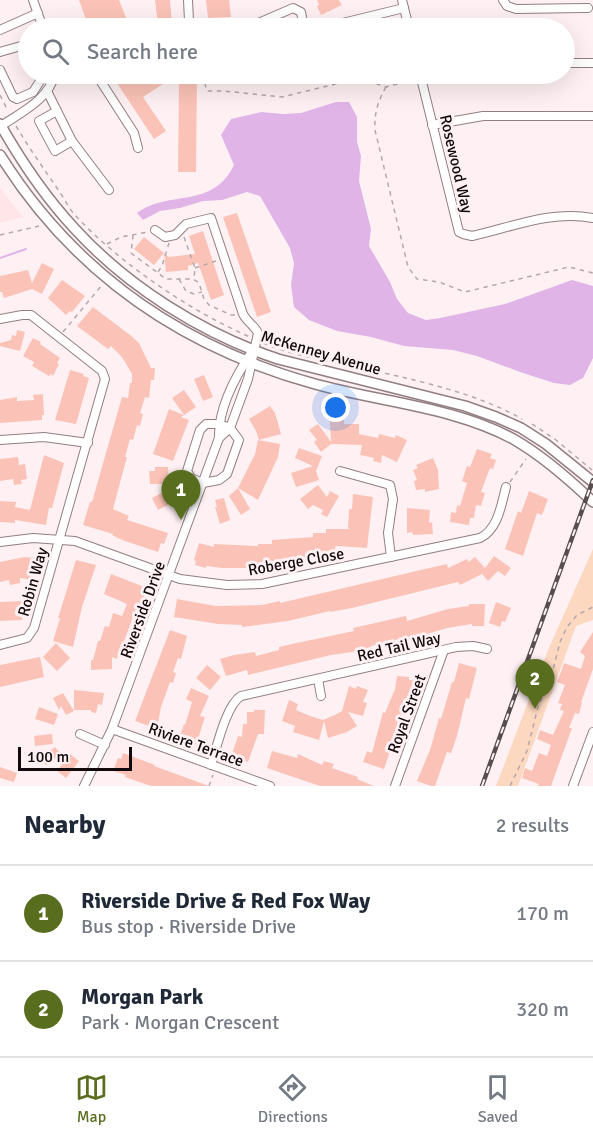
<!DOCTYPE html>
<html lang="en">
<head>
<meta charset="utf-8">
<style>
	body { margin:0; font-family:Signika,sans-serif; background:#f2f2f3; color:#1f2937 }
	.scale { position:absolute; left:18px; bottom:15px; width:114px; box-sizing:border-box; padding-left:6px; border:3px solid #11090b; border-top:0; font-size:16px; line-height:21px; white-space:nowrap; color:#11090b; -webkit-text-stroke:4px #fff1f3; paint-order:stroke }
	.you { position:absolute; left:336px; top:408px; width:21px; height:21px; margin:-15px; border:4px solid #fff; border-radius:50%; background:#1a73e8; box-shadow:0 0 0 9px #1a73e833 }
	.badge { display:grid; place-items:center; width:39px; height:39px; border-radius:50%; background:#586e1e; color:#fff; font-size:20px; font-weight:700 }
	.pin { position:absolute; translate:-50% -50px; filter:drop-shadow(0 2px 3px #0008) }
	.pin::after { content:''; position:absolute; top:32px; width:21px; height:18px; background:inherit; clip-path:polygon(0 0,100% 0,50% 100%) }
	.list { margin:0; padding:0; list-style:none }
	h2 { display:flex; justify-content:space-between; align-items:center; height:78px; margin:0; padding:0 24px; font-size:26px }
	h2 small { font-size:20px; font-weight:400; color:#747a83 }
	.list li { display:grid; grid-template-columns:39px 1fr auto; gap:18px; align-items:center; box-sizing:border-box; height:96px; padding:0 24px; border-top:2px solid #e0e1e3 }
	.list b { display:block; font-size:22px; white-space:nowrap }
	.list p { margin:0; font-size:20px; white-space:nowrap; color:#747a83 }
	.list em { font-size:20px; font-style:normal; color:#747a83 }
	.icon { flex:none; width:33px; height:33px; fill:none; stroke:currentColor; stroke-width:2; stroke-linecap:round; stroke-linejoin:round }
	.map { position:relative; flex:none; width:593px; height:786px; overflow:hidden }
	.search { position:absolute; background:#fff; box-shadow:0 6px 24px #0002; left:18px; right:18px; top:18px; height:66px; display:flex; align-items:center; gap:15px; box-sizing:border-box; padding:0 21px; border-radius:33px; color:#747a83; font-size:22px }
	.sheet { height:270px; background:#fff }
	nav { display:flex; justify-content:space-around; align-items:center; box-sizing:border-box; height:84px; border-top:2px solid #e0e1e3; background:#fff; font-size:16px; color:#747a83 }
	nav a { display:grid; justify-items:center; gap:3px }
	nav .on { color:#586e1e }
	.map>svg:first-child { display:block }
	.built { fill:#ffe5e8 }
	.green { fill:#fcd8c0 }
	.water { fill:#e0b4e7 }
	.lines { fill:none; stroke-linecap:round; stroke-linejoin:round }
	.stream { stroke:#e0b4e7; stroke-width:2 }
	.building { fill:#fbc3b7 }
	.minor-casing { stroke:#927e80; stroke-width:10 }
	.major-casing { stroke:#927e80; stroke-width:12 }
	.path { stroke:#b4a8aa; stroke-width:1.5; stroke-dasharray:4.5 4.5; stroke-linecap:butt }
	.minor { stroke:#fff; stroke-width:8 }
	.major { stroke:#fff; stroke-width:9 }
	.rail-casing { stroke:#584e50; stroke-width:4.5 }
	.rail { stroke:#fff1f3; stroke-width:2; stroke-dasharray:7; stroke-linecap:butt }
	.labels { text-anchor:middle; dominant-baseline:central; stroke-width:6; stroke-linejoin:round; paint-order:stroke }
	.street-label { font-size:16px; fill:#11090b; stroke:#fff1f3 }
</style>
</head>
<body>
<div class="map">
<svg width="593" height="786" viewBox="0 0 593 786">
	<rect width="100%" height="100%" fill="#fff1f3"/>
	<path class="built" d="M0 188 1 189 23 217 0 223Z"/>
	<path class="green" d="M593 549V620L576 626 518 786H496L548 650Z"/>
	<path class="water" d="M336 102H349L357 117V142L361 156 359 181 371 229 369 246 390 282 397 299 408 313 426 320 440 318 505 304 572 280 593 286V358L583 378 570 385 554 383 523 373 477 356 453 350 404 346 371 337 337 331 309 320 294 307 291 285 294 263 290 248 260 196 247 192 222 200 203 201 180 208 160 211 143 220 137 213C170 189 212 210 234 165L221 135 231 119 261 112 284 114 301 113Z"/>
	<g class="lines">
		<path class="stream" d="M0 258 26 249"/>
	</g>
	<g class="building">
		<path d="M79 0H119L130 28H89Z"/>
		<path d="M155 0H170L172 24 158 25Z"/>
		<path d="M206 0H229L231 17 208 18Z"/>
		<path d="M317 0H339L342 5 321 15 317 6 319 5Z"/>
		<path d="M111 74H156L163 84 143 97 166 131 154 139Z"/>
		<path d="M179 76H197L196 172H178Z"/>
		<path d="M237 213 271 312 257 317 223 217Z"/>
		<path d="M203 231 224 295 211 300 198 263 188 266V270L166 272 164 253 154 265 134 249 144 237 169 257 195 254 189 236Z"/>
		<path d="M42 263 54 269 42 294 32 289 4 298 2 292H0V276L28 270 32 283Z"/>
		<path d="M62 280 85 296 72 312 70 311 66 315 48 298Z"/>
		<path d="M93 307 130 335 139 343 151 368H155L154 380H151L149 398 145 397 140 413 143 414 140 426 137 425 133 440 130 439 125 457H127L113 509 129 516 127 520 168 533 164 544 161 543 158 552 122 540 112 535 113 534 83 525 90 502H92L122 397 128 398 130 383H132V374L122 357 111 346 108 349 77 326Z"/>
		<path d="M17 330 25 332 20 351 0 346V343L11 340 12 335 16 336Z"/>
		<path d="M33 338 41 342 40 344 60 358 57 363 59 364 53 376 51 374 49 376 32 366 34 362 23 356Z"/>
		<path d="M70 370 84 374 83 376 89 378 76 424 55 420Z"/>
		<path d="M204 375 213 397 203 401 194 379Z"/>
		<path d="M184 390 196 407 181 417 189 420 173 461 153 454 169 409 184 415 172 398Z"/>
		<path d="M43 394 44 415H42V420L0 423V400L17 397V401L34 400 33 395Z"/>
		<path d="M270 406 275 413 281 434 259 440 256 431 249 419Z"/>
		<path d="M344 420V424H359V434L378 438 379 434 395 438 396 435 407 440 397 462 382 455 381 463 373 461 374 458 360 455 362 445 331 444 321 452 314 442 317 440 309 430 318 424 331 442 330 421Z"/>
		<path d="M258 440 280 444 278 457 258 500 238 488 255 454Z"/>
		<path d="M299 448 322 456 316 471 319 480 296 487 291 473 313 466 295 458Z"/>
		<path d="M477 449 492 454 490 458 496 460 493 469 490 468 481 492 485 493 481 506 476 505 474 518H470L469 525 450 522 451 512 456 513 457 505 460 506 467 483 462 481 467 466 470 467Z"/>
		<path d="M44 455 64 463 52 508H49L46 525 15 520V523L0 522V501L16 502 15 507 30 510Z"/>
		<path d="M18 457 19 465 25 464 27 479 21 480 22 484 14 485 13 479 0 481V459Z"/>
		<path d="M433 458 438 470 439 489 425 492V489L416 490 414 481 417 480 413 470 418 468 416 465Z"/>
		<path d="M155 467H168L169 484H150L149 471H155Z"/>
		<path d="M318 485 327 497 330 491 339 496 327 517 321 514 323 510 313 505 308 509 300 499Z"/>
		<path d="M175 486 181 498 158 510 152 498Z"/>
		<path d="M238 488 250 509 241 515 229 496Z"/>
		<path d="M529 491 548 499 542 515 537 513 523 556 505 549 518 511 521 513Z"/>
		<path d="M353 494 373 497 367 548 337 546 335 547V553L308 555V559H297V562L270 563V566L255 568H222L206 566V568L195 565 196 561 194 560 199 543 214 547V544L258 546V544H272V540L313 537V533H326V529H350L348 528 349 509H352Z"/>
		<path d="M224 498 230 520 220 524 215 507H217L215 500Z"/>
		<path d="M407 508 430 510 429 523 432 522 433 534 413 535 412 532 407 533Z"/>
		<path d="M494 556 511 568 505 576 498 571 488 581 482 574 460 585 458 582 352 608 330 612V611L288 621 242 627V625L218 624 174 617 177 599 216 606 262 605 280 601V603L425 569 447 564 448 568 467 559 469 562 475 557 485 568Z"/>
		<path d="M24 557 35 558 34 564H37L34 580 20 578V583L10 585 9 580 0 582V562Z"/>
		<path d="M76 560 96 565 82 607 73 647 53 641 60 618H58Z"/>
		<path d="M111 574 147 588 139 610 136 609 123 644H121L117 659 112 657V669L91 670V660H93L98 641H100L105 626 109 627 113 613 122 616 127 604 104 594Z"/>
		<path d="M23 601 22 620 0 621V602Z"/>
		<path d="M496 602 511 608 505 622 502 621 500 627 489 623Z"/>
		<path d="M469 604H485L484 626H472V624L447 628 414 638 413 636 399 639 371 646V647L352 652 331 655 248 675 247 670 226 676 220 659 234 655 255 652 256 656 279 650V647L292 644 354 631 353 628 406 616 407 621 448 609 469 606Z"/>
		<path d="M170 630 187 636 181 659 178 658 173 672 176 673 173 683 170 682 161 707 157 729 135 721Z"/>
		<path d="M593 632V669L581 702 582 703 579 714 575 713 569 728H572L551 786H538L539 784 522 778 525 768 532 771 539 753 547 756 551 745 537 739 540 730 553 735 564 711 560 710 562 704 558 703 565 685 557 682 561 672 564 663 581 669 585 656 580 652Z"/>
		<path d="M56 643 70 658 57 671 43 657Z"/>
		<path d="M40 657 44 677 0 687V665Z"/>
		<path d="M459 663 477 668 469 699 466 698 457 736 451 753 447 752 435 786H431L417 781 430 750 439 718 441 719 452 682H454Z"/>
		<path d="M207 665 221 677 210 690 196 678Z"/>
		<path d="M397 676 409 677V680H415L414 688H412L384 769 363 762 367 751 372 753 383 712 385 713 395 689Z"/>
		<path d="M349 686 356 689 357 686 368 690 363 702 367 703 363 716 348 712 357 726 347 732 328 738 324 721 319 740 293 732 295 726 282 721 289 700 298 704 296 710 310 716 323 720 335 715 342 711Z"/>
		<path d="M191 688 209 696 200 716 205 717 196 745 179 739 184 724 185 725 192 702 186 699Z"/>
		<path d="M74 690 104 693 102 705 98 704 96 713 91 712V710H74Z"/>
		<path d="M63 693 74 711 66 715 61 706 59 710 53 698Z"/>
		<path d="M39 707 58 714 54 725 35 719Z"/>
		<path d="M254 710H265L264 734H258L248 762 231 757 238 736 242 737 243 724H247V712H254Z"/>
		<path d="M52 734 53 744 35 746 34 736Z"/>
		<path d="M55 747 61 754 46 765 41 758Z"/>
		<path d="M272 751 297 758 298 754 322 765 324 761 334 764 332 768 358 777 357 779 374 786H320L267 768Z"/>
		<path d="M123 753 155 765 154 766 209 786H151L125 777 126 775 113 771 118 758 121 759Z"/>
		<path d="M70 754 79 761 66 778 57 771Z"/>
		<path d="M0 767 17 773 14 782 0 778Z"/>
	</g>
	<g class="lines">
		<g class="minor-casing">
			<g id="minor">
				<path d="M33 0 43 28"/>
				<path d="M188 0 189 21 192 28"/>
				<path d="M402 0 409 28"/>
				<path d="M503 0 507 6 516 9 588 8"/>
				<path d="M247 28 293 8 301 12 304 28"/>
				<path d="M322 28 404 8"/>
				<path d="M0 30 38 13"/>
				<path d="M0 52 28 44"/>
				<path d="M564 63H593"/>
				<path d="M0 70 13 97 17 99 33 92 40 81 39 74"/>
				<path d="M96 74 134 133 138 148"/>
				<path d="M420 74 459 232 463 234 472 236C513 227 551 210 593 218"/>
				<path d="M54 79 66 74"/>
				<path d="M47 91 72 141 109 190"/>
				<path d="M57 111 39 121 55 151 72 141"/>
				<path d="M432 125 483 116H593"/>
				<path d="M1 126C22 112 49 99 55 74"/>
				<path d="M155 230 165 237 175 235 186 224 211 218 243 314C247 322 254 325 258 333L248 379 230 428 219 438"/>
				<path d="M0 319 22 315H31L102 371 105 379 34 628 27 638 0 645"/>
				<path d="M206 424H219L230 428 239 440 227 474 219 480 203 483 191 478 187 471 200 430Z"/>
				<path d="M0 440 44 437 88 443"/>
				<path d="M340 471 390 485 393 499 388 533 391 557"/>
				<path d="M0 542 33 538 75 541 180 579 227 585 262 584 480 538C498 529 501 506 506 487"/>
				<path d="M318 679 321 696"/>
				<path d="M112 729 270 786"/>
				<path d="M80 734 105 745"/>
				<path d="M211 765C217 747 226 705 241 696L456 647 473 646 487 649"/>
				<path d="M84 786 112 729 219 438C218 408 236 375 253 350"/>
				<path d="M395 786 444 650"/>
				<path d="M573 786 593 732"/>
			</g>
		</g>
		<g class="major-casing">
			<g id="major">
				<path d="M0 124C21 161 45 197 75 229 128 287 203 334 278 359L465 406 496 417 521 428 546 444 593 482"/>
				<path d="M0 155C74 273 181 347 315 384 380 402 456 407 515 440 544 457 569 479 593 502"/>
			</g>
		</g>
		<g class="path">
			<path d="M205 74V84L207 91H224L282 97 344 82 366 80 386 87 412 80"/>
			<path d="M386 87C378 101 374 113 375 130L408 267 417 279 439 282 465 292 569 267 593 273"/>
			<path d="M0 95 8 111"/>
			<path d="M16 126C29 148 44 169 59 191 64 198 68 207 74 214 119 263 190 311 250 337"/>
			<path d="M0 235 39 226"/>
			<path d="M133 235 131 253 166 279H193L199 283 204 299 209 305 231 315H235"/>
			<path d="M184 237 195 268 194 278"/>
			<path d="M107 244 121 237 148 232"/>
			<path d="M195 268 216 261"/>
			<path d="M158 272 162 266 169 243"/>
			<path d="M179 279 186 291 194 294 202 292"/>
			<path d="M63 332 102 285"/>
			<path d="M263 343C294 356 328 361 361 368 412 379 477 393 522 419"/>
			<path d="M532 424 556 440 592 470"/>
			<path d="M510 482 526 459"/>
			<path d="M209 786 213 775"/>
			<path d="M510 786 527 751 538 707 552 674 560 642 567 627 577 615 593 607"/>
		</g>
		<use href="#minor" class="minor"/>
		<use href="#major" class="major"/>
		<g class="rail-casing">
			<path id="rail" d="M482 786 593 480"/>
		</g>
		<use href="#rail" class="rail"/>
	</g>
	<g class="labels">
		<g class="street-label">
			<text transform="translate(456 164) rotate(77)">Rosewood Way</text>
			<text transform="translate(321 353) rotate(16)">McKenney Avenue</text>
			<text transform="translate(296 562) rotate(-10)">Roberge Close</text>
			<text transform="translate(33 582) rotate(-74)">Robin Way</text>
			<text transform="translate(143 610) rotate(-70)">Riverside Drive</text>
			<text transform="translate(399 647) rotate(-13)">Red Tail Way</text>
			<text transform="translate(407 714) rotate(-70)">Royal Street</text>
			<text transform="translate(196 745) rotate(20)">Riviere Terrace</text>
		</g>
	</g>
</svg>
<div class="scale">100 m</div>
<div class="you"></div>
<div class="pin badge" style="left:181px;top:520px">1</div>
<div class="pin badge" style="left:535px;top:709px">2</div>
<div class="search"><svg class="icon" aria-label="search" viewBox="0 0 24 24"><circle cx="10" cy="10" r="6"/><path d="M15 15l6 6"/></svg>Search here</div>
</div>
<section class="sheet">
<h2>Nearby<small>2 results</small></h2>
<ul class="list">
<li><span class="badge">1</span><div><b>Riverside Drive &amp; Red Fox Way</b><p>Bus stop · Riverside Drive</p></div><em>170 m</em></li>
<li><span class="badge">2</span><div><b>Morgan Park</b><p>Park · Morgan Crescent</p></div><em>320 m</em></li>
</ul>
</section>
<nav>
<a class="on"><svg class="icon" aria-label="map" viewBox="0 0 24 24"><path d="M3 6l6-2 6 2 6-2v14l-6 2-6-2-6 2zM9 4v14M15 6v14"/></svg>Map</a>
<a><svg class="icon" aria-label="directions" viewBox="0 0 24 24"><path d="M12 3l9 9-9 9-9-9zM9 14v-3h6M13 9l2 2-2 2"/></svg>Directions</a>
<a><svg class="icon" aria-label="saved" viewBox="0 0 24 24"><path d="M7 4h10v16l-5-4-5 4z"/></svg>Saved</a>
</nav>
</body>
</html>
